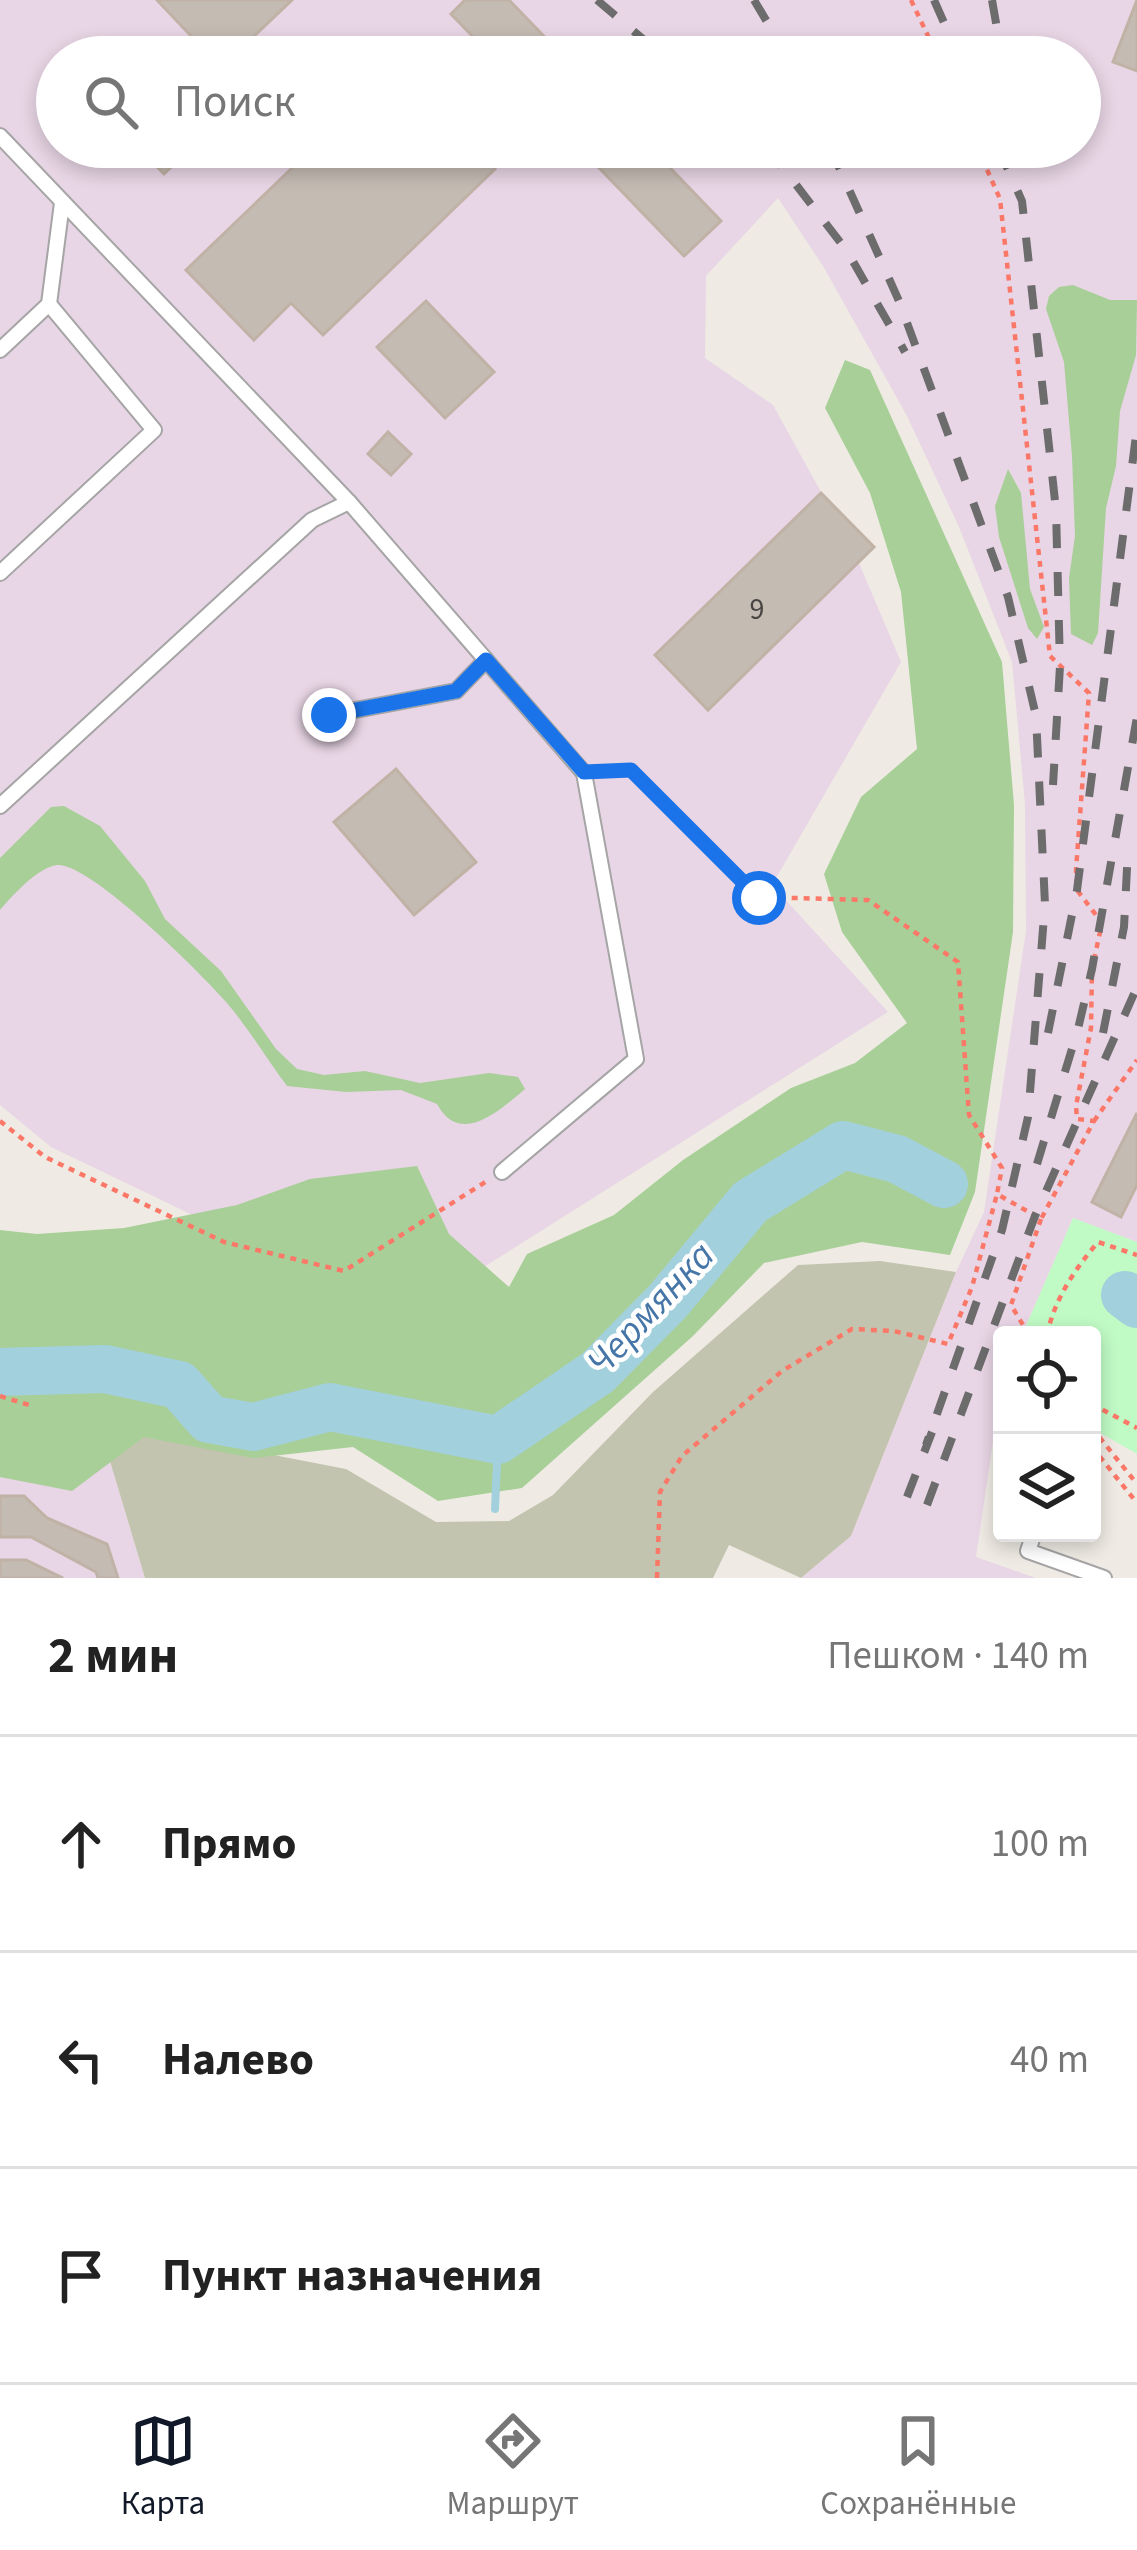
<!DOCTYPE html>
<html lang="ru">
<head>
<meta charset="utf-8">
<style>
	body { margin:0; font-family:"Source Sans 3",sans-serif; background:#f6f6f6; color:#222 }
	.controls { position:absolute; right:36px; bottom:36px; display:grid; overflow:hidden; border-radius:12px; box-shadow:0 6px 18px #0003 }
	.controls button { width:108px; height:108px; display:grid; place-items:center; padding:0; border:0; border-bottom:3px solid #e0e0e0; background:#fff; color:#222; font:60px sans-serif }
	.stop { position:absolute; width:36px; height:36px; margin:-27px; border:9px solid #1a73e8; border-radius:50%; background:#fff }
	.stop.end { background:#1a73e8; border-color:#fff; box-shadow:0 3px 12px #0008 }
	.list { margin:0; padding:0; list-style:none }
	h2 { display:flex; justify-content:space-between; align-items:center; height:156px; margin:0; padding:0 48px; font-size:51px }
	h2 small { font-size:39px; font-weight:400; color:#767676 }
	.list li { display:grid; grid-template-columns:78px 1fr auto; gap:36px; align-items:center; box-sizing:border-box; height:216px; padding:0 48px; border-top:3px solid #e0e0e0 }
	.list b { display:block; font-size:45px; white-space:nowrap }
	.list em { font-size:39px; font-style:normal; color:#767676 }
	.icon { flex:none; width:66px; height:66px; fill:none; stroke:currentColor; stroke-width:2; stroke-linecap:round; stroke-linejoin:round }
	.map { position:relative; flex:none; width:1137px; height:1578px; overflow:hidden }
	.search { position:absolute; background:#fff; box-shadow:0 6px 18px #0003; left:36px; right:36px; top:36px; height:132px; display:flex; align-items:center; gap:30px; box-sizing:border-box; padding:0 42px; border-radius:66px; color:#767676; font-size:45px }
	.sheet { height:804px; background:#fff }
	nav { display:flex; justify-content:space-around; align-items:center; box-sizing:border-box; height:168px; border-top:3px solid #e0e0e0; background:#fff; font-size:33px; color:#767676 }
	nav a { display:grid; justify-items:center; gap:6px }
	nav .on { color:#111827 }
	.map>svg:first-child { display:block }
	.industrial { fill:#e8d5e5; fill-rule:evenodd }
	.construction { fill:#c3c4af }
	.forest { fill:#a8cf98 }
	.park { fill:#c0fac5 }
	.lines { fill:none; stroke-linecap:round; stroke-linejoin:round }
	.stream { stroke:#a3d0dd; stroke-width:8 }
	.river { stroke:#a3d0dd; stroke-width:48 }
	.building { fill:#c4bbb3; stroke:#c1b2a6; stroke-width:3 }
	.lane-casing { stroke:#a5a5a5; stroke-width:18 }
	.path { stroke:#fb7868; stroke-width:4.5; stroke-dasharray:6 6; stroke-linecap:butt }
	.lane { stroke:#fff; stroke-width:14 }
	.rail { stroke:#6c6c6c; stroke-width:8; stroke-dasharray:24 24; stroke-linecap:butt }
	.route { stroke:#1a73e8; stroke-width:15 }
	.labels { text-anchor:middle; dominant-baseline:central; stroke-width:9; stroke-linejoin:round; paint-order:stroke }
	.number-label { font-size:30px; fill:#484543 }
	.water-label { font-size:39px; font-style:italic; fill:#4676a7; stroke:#fff }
</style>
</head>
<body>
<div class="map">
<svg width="1137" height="1578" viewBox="0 0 1137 1578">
	<rect width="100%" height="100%" fill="#efebe4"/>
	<g class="industrial">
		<path d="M0 0H1137V1242L1073 1218 1022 1335H1002V1380L976 1557 1036 1578H801L851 1536 956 1272 984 1212 1026 931 1025 804 1012 662 959 527 907 416 823 266 778 198 706 276 705 358 773 405 821 492 874 547 859 563 901 662 772 885 888 1012 479 1270 228 1232 51 1147 0 1105ZM57 57H1080V147H57Z"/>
		<path d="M0 1420 98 1421 145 1578H0Z"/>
	</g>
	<path class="construction" d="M880 1261 956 1272 851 1536 801 1578 729 1545 713 1578H145L98 1421 346 1469 436 1522 509 1521 553 1495 653 1392 798 1265Z"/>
	<g class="forest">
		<path d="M1073 285 1110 300H1137L1136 355 1120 411 1116 466 1106 508 1098 633 1092 645 1071 634 1069 578 1075 536 1072 456 1064 362 1046 309 1049 296 1059 287Z"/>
		<path d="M845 360 870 370 1002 662 1014 805 1013 932 975 1192 950 1255 862 1242 764 1263 693 1336 522 1488 438 1501 353 1447 253 1458 144 1437 72 1491 0 1477V1230L37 1234 124 1228 237 1205 310 1179 417 1166 449 1234 509 1287 527 1254 614 1215 683 1160 791 1088 855 1063 907 1023 842 932 824 874 861 797 917 749 901 592 870 493 825 408Z"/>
		<path d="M1008 469 1021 493 1030 589 1044 627 1037 639 1028 628 999 537 995 506Z"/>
		<path d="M64 806 100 826 145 881 165 919 221 971 276 1049 297 1069 324 1075 365 1071 420 1083 489 1073 518 1077 525 1089C499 1111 460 1147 437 1104L401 1090 346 1092 287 1086C267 1059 249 1029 227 1003 204 976 90 862 57 865 38 867 12 896 0 910V858L51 807Z"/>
	</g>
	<path class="park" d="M1073 1218 1137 1242V1454L1092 1428V1335H1022Z"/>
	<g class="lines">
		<path class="stream" d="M495 1509 498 1440"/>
		<g class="river">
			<path d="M1125 1295 1137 1304"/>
			<path d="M0 1372 105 1369 179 1385 209 1419 253 1427 330 1407 498 1440 598 1372 668 1301 750 1202 843 1145 897 1159 944 1184"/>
		</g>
	</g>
	<g class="building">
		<path d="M157 0H292L232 57H211Z"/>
		<path d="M465 0H509L564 57H472L482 46 451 14Z"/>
		<path d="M1137 0V71L1113 62Z"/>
		<path d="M138 147H192L164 174Z"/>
		<path d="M314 147H474L495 169 323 335 291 303 254 340 186 270Z"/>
		<path d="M579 147H650L721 221 684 256Z"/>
		<path d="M426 301 494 372 445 418 377 347Z"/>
		<path d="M388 432 411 454 391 475 368 454Z"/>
		<path d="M821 493 874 547 708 710 655 655Z"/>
		<path d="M396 769 476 862 414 915 334 822Z"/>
		<path d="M1137 1113V1185L1121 1217 1092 1202Z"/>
		<path d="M0 1496H24L47 1518 107 1544 118 1578H98L96 1572 31 1537H0Z"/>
		<path d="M0 1560H26L63 1578H0Z"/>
	</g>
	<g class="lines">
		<g class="lane-casing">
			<g id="lane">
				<path d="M0 136 349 502 584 773 636 1059 502 1172"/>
				<path d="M0 350 49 304 62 203"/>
				<path d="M0 573 154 430 49 304"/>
				<path d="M329 715 456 691 486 660"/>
				<path d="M0 806 312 520 349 502"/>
				<path d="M1034 1533 1028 1551 1104 1578"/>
			</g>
		</g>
		<g class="path">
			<path d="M911 0 938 57"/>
			<path d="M604 771 631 770 759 897 868 900 958 962 969 1115 1002 1168 997 1194 1041 1219 1094 1121 1077 1119 1076 1106 1091 1028 1092 969 1102 923 1077 890 1076 870 1089 693 1050 656 1000 199 977 147"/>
			<path d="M0 1121 45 1157 224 1242 344 1271 487 1181"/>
			<path d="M1094 1121 1137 1060"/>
			<path d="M1029 1335 1011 1305 1041 1219"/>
			<path d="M1047 1335C1054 1300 1075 1269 1098 1242L1137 1255"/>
			<path d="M0 1396 29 1405"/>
			<path d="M1092 1404 1137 1428"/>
			<path d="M1092 1428 1137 1484"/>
			<path d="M1092 1447 1137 1503"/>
			<path d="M657 1578 660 1492 682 1456 782 1371 852 1329 894 1331 948 1344 972 1287 997 1194"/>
		</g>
		<use href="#lane" class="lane"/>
		<g class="rail">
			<path d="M597 0 664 57"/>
			<path d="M754 0 788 57"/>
			<path d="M934 0 959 57"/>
			<path d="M992 0 1002 57"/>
			<path d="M767 147 847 251 905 352"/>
			<path d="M830 147 899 301 1008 597 1036 716 1045 904 1028 1117 1002 1230 926 1445"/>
			<path d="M998 147 1022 201 1056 510 1060 666 1053 785"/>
			<path d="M1048 1033 1077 890 1137 428"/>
			<path d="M1103 1033 1124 927 1128 849"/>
			<path d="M1037 1164 1078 1029 1092 969 1137 717"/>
			<path d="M907 1497 932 1432"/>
			<path d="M927 1505 1035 1216 1137 987"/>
		</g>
	</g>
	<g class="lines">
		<path class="route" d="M329 715 456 691 486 660 584 772 631 770 759 898"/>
	</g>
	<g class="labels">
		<g class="number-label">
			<text x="757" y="609">9</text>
		</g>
		<g class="water-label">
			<text transform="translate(651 1309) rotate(-47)">Чермянка</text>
		</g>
	</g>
</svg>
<div class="controls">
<button><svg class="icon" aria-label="locate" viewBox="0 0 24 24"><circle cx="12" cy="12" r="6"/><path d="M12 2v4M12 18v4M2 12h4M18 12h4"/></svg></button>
<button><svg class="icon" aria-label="layers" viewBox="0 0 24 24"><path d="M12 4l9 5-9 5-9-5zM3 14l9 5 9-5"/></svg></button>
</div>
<div class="stop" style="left:759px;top:898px"></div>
<div class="stop end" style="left:329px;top:715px"></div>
<div class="search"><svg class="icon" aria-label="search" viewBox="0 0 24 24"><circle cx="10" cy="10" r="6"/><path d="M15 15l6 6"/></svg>Поиск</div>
</div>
<section class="sheet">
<h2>2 мин<small>Пешком · 140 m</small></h2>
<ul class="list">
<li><svg class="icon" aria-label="ahead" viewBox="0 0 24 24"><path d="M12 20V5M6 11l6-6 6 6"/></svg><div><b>Прямо</b></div><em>100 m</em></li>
<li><svg class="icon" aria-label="left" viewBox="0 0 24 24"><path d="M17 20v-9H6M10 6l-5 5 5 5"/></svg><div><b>Налево</b></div><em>40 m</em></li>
<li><svg class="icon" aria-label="arrive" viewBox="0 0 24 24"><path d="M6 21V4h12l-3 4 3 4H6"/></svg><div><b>Пункт назначения</b></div></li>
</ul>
</section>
<nav>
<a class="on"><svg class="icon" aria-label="map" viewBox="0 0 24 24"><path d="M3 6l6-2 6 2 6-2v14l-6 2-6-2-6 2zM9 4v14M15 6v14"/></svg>Карта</a>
<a><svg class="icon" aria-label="directions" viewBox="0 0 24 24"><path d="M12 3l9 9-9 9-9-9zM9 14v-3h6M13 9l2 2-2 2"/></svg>Маршрут</a>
<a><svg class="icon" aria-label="saved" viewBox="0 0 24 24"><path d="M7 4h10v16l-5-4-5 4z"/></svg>Сохранённые</a>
</nav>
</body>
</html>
